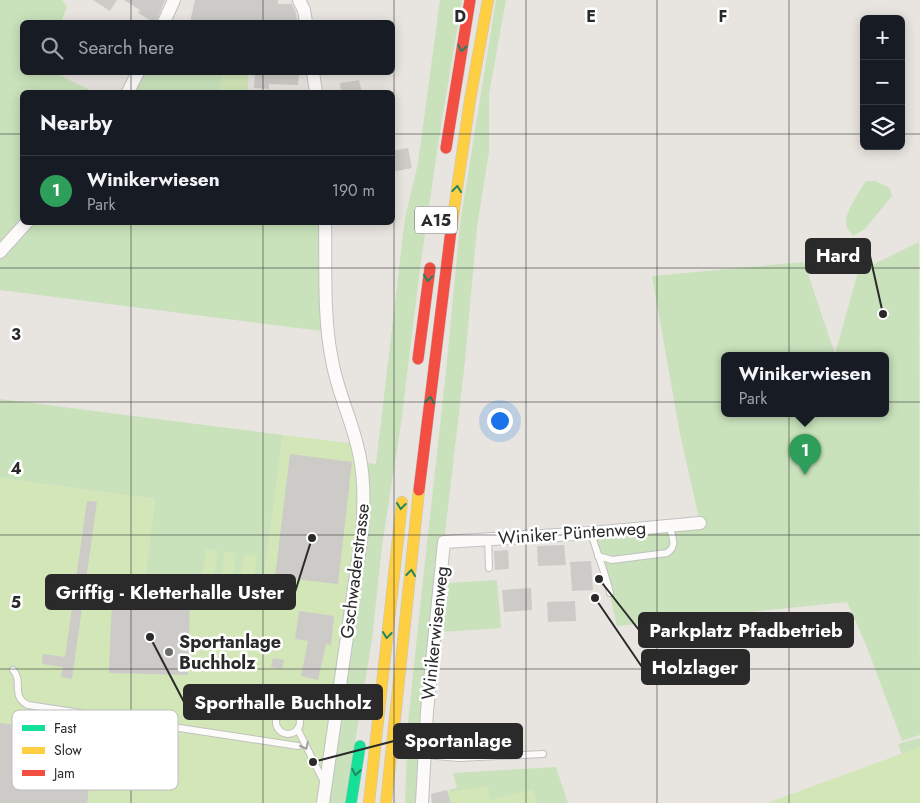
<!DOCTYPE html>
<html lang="en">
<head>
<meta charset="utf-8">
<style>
	body { margin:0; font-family:Jost,sans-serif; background:#20242c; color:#f1f3f6 }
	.controls { position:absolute; right:15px; top:15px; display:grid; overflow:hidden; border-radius:8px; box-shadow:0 2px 12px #0003 }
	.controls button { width:45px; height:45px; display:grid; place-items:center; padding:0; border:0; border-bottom:1px solid #363941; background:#171b24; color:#f1f3f6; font:25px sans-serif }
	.you { position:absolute; left:499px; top:420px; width:18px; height:18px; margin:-12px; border:4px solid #fff; border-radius:50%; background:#1a73e8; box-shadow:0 0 0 8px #1a73e833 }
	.badge { display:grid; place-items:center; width:32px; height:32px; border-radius:50%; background:#6c6b6a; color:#fff; font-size:16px; font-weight:700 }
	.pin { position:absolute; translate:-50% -41px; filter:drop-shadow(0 1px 2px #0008) }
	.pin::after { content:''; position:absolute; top:26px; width:18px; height:15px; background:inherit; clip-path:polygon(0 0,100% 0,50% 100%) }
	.popup { position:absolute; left:721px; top:352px; width:168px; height:65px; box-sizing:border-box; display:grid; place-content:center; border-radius:8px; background:#171b24; filter:drop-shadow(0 1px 4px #0005); font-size:16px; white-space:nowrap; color:#9ea1a6 }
	.popup b { font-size:19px; color:#f1f3f6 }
	.popup::after { content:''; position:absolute; left:50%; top:100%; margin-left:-10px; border:10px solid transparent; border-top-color:#171b24 }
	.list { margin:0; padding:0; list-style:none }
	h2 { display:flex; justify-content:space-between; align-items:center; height:65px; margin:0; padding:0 20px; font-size:21px }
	h2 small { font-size:16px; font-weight:400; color:#9ea1a6 }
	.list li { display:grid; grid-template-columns:32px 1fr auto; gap:15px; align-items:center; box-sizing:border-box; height:70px; padding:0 20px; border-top:1px solid #363941 }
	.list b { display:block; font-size:19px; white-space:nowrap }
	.list p { margin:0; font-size:16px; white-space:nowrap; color:#9ea1a6 }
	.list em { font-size:16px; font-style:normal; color:#9ea1a6 }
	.icon { flex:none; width:28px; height:28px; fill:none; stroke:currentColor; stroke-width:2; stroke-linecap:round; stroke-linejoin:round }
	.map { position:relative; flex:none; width:920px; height:803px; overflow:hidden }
	.search { position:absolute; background:#171b24; box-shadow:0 2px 12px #0003; left:20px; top:20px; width:375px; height:55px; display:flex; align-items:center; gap:12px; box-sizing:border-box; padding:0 18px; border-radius:8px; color:#9ea1a6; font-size:19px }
	.panel { position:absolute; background:#171b24; box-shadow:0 2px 12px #0003; left:20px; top:90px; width:375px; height:135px; border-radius:8px }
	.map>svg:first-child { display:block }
	.green { fill:#c9e2bb; fill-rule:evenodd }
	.pitch { fill:#d2e6b8 }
	.building { fill:#cdcbc7 }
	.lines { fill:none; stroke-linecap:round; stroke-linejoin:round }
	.lane-casing { stroke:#c1c1c1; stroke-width:8 }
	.street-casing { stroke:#c1c1c1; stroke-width:14 }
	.fast-casing { stroke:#c4c3c1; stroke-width:12 }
	.slow-casing { stroke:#c4c3c1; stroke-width:12 }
	.jam-casing { stroke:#c4c3c1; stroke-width:12 }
	.lane { stroke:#fcfbfa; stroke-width:6 }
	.street { stroke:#fcfbfa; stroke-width:12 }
	.fast { stroke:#16e098; stroke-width:11 }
	.slow { stroke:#ffcf43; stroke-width:11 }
	.jam { stroke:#f24e42; stroke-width:11 }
	.oneway { stroke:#208561 }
	.oneway2 { stroke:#9e9d9c }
	.grid { fill:none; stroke:#2a2a2a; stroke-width:1; stroke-opacity:0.55 }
	.poi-dot { fill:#6c6b6a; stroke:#fff; stroke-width:2 }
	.labels { text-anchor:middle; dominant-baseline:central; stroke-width:5; stroke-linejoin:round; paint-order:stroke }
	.shield { fill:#fff; stroke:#6a6a6a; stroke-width:1 }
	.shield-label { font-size:16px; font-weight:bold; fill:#2a2a2a }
	.street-label { font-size:18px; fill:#2a2a2a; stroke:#fff }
	.poi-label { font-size:18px; font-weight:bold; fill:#2a2a2a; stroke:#fff; text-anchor:start }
	.key { fill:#fff; stroke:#bfbfbf; stroke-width:1 }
	.key-label { font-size:14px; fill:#2a2a2a }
	.grid-label { font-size:16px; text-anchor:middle; font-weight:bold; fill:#2a2a2a; stroke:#fff; stroke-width:5; stroke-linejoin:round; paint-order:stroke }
	.leader { fill:none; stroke:#2a2a2a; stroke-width:2 }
	.callout-dot { fill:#2a2a2a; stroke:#fff; stroke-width:2 }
	.callout { fill:#2a2a2a; stroke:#2a2a2a; stroke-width:2 }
	.callout-label { font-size:19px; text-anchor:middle; font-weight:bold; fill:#fff }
</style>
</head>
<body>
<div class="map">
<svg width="920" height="803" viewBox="0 0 920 803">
	<rect width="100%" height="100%" fill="#e8e5e0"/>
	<g class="green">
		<path d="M0 0H62L67 7 61 22H22V72L55 73 94 92H22V222L325 223 329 332 0 290Z"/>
		<path d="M440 0H462L439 138 420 269 401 424 382 546 372 640 345 803H328L367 463 376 464 405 218 418 163Z"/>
		<path d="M496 0H506L489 94V152L477 227 465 361 444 542 422 803H405L408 723 421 598 446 371 460 224Z"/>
		<path d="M138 73H223L219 92H128Z"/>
		<path d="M866 181H875L890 188 892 196 865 229 853 236C850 232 845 227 846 221 846 212 861 188 866 181Z"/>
		<path d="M919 242 920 735 902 741 866 645 847 602 617 626 603 565 591 533 700 523 680 434 652 276 804 262 835 354 858 272ZM725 356H885V414H725Z"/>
		<path d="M0 399 283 435 262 593 214 586 145 581 155 499 0 478Z"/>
		<path d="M497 580 501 628 442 632 447 583Z"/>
		<path d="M920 738V803L898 744Z"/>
		<path d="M556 767 568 803H453L449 790 457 788 453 773Z"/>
	</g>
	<g class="pitch">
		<path d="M223 73H248V92H219Z"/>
		<path d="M283 435 357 444 359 483 357 528 318 803H0V478L155 499 145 581 214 586 262 593Z"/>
		<path d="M206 549 218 551 214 576 202 574Z"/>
		<path d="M224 552 237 553 233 579 221 577Z"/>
		<path d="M244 554 257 556 254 581 240 580Z"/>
		<path d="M920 747V803H767Z"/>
		<path d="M487 786 490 800 533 789 537 803H451L448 792Z"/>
	</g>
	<g class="building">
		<path d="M93 0H117L110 11Z"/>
		<path d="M124 0H165L156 22H153L138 13 140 10Z"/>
		<path d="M195 0H278V4H292L296 13 297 22H190Z"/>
		<path d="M255 72H299L298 85 269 84V89L254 88Z"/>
		<path d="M359 80 362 92H341L340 83Z"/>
		<path d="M408 148 412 168 392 172V151Z"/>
		<path d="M290 454 352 462 338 584 275 577Z"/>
		<path d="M87 501 97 502 72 679 61 677 63 667 42 664 43 654 65 657Z"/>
		<path d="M564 545 566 565 538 566 537 546Z"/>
		<path d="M508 550 509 569 495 570 494 551Z"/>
		<path d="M591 561 593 590 572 591 570 562Z"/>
		<path d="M531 588 532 610 504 612 502 590Z"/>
		<path d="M112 599 190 601 188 675 109 673Z"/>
		<path d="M575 601 576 621 548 622 547 602Z"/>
		<path d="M299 611 334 616 331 645 326 644 318 680 301 676 308 641 295 639Z"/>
		<path d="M273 658 284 660 282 669 271 667Z"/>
		<path d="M267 684 283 687 282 691 288 693 286 701 265 696Z"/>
		<path d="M0 723 96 737 87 803H0Z"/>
		<path d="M447 790 451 803H432L431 794Z"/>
	</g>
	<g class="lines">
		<g class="lane-casing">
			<g id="lane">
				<path d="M591 533C597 553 605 572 610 593"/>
				<path d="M488 539 489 568"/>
				<path d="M598 556 612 560 667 553C678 546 672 536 669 526"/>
				<path d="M13 670C24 682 10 696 28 705L298 746"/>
				<circle cx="288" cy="722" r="12"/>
				<path d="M297 714C309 708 323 711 335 713"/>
				<path d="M298 730 324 782"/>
				<path d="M425 755 459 758 543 754"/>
			</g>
		</g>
		<g class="street-casing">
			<g id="street">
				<path d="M299 0 304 10 306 22"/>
				<path d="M164 22 174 0"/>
				<path d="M313 72 316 92"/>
				<path d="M128 92 138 72"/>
				<path d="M0 252 27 222"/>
				<path d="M323 803 362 533C364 503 365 474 357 445 350 416 337 390 332 360 323 317 326 267 325 222"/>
				<path d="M422 803 427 711 444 542 591 533 700 523"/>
			</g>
		</g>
		<g class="fast-casing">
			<path id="fast" d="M351 803 360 746"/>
		</g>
		<g class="slow-casing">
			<g id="slow">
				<path d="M451 230 470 100 488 0"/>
				<path d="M369 803 402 502"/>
				<path d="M386 803 419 490"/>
			</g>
		</g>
		<g class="jam-casing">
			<g id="jam">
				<path d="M446 148 470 0"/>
				<path d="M418 359 430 268"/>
				<path d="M419 490 451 230"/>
			</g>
		</g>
		<use href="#lane" class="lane"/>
		<use href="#street" class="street"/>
		<use href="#fast" class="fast"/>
		<use href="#slow" class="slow"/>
		<use href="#jam" class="jam"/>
	</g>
	<defs><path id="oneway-chevron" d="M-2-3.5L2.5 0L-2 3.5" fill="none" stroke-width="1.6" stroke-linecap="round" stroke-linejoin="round" transform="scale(1.25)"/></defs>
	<g class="oneway">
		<use href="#oneway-chevron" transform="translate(462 48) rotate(100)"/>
		<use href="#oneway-chevron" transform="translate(457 189) rotate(-83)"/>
		<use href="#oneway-chevron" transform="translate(428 278) rotate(98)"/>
		<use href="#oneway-chevron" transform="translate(430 400) rotate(-83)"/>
		<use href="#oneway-chevron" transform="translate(401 506) rotate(97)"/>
		<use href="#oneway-chevron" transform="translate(411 573) rotate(-84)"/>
		<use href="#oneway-chevron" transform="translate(387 635) rotate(96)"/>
		<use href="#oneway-chevron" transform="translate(356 772) rotate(100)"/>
	</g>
	<use class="oneway2" href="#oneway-chevron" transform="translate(305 746) rotate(64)"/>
	<path class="grid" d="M131 0V22M263 0V22M394 0V803M526 0V803M657 0V803M789 0V803M131 72V92M263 72V92M0 134H22M392 134H864M901 134H920M131 222V803M263 222V803M0 268H920M0 402H920M0 535H920M0 669H920"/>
	<circle class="poi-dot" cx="169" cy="652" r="5"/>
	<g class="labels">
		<rect class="shield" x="415" y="206.5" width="42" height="27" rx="4"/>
		<g class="shield-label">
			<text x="436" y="220">A15</text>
		</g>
		<g class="street-label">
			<text transform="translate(572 533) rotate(-4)">Winiker Püntenweg</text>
			<text transform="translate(355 571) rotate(-83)">Gschwaderstrasse</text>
			<text transform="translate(435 633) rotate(-84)">Winikerwisenweg</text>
		</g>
		<g class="poi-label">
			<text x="179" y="642">Sportanlage<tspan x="179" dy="21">Buchholz</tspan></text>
		</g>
	</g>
	<rect x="12" y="710" width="166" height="80" rx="8" class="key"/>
	<rect x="22" y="725" width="23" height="6" fill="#16e098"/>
	<rect x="22" y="747" width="23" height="7" fill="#ffcf43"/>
	<rect x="22" y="770" width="23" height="6" fill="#f24e42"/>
	<g class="key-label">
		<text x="54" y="733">Fast</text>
		<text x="54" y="755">Slow</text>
		<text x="54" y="778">Jam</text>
	</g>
	<g class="grid-label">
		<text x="460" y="22">D</text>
		<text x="591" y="22">E</text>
		<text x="723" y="22">F</text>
		<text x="16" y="340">3</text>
		<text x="16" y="474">4</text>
		<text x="16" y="608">5</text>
	</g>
	<path class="leader" d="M883 314L870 256M312 538L295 592M599 579L639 630M595 598L642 667M150 637L184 702M313 762L394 741"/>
	<g class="callout-dot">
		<circle cx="883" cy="314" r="5"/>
		<circle cx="312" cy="538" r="5"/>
		<circle cx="599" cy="579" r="5"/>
		<circle cx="595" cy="598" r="5"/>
		<circle cx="150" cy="637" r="5"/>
		<circle cx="313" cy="762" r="5"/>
	</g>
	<g class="callout">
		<rect x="806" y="239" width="64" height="34" rx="5"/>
		<rect x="46" y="575" width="249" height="34" rx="5"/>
		<rect x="639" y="613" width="214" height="34" rx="5"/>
		<rect x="642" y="650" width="107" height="34" rx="5"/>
		<rect x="184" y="685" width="198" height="34" rx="5"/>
		<rect x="394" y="724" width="128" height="34" rx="5"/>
	</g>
	<g class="callout-label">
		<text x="838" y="262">Hard</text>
		<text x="170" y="599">Griffig - Kletterhalle Uster</text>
		<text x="746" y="637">Parkplatz Pfadbetrieb</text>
		<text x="695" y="674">Holzlager</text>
		<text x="283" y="709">Sporthalle Buchholz</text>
		<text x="458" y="747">Sportanlage</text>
	</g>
</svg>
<div class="controls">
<button>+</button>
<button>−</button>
<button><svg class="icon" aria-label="layers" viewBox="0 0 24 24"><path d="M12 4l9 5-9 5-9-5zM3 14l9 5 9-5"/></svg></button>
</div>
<div class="you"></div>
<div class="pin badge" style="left:805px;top:475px;background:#2e9e5b">1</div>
<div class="popup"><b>Winikerwiesen</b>Park</div>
<div class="search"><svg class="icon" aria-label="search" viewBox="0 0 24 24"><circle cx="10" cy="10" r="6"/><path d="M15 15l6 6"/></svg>Search here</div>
<section class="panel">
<h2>Nearby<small></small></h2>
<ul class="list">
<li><span class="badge" style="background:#2e9e5b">1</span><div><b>Winikerwiesen</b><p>Park</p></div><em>190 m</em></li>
</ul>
</section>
</div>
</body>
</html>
